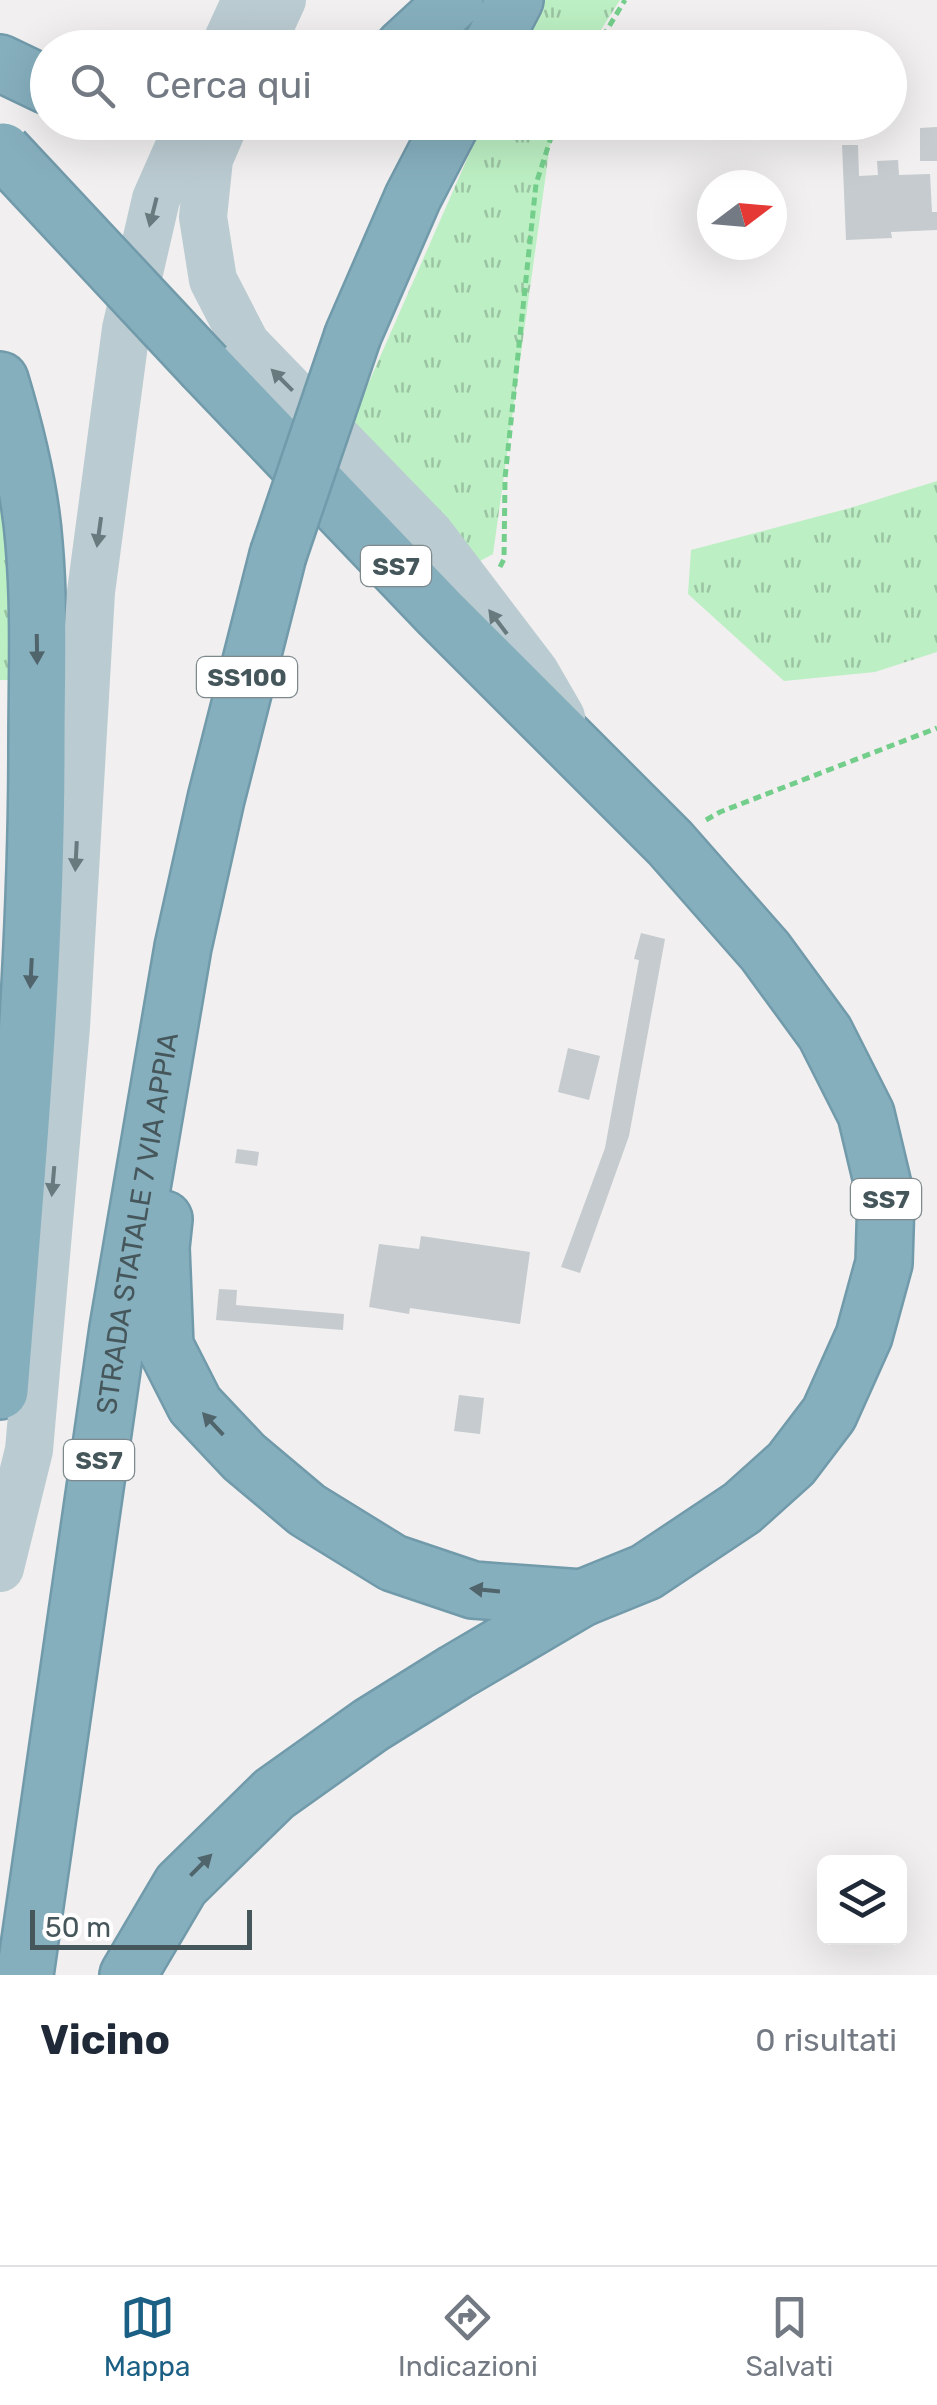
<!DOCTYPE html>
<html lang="it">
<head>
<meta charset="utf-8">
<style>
	body { margin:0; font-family:Rubik,sans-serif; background:#f2f2f3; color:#1f2937 }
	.controls { position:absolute; right:30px; bottom:30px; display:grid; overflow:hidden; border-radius:15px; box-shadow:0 10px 40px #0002 }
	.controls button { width:90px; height:90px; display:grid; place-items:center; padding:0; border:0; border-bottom:2px solid #e0e1e3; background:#fff; color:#1f2937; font:50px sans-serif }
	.compass { position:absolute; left:697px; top:170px; width:90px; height:90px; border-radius:50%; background:#fff; box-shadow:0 10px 40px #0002; rotate:74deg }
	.scale { position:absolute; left:30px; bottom:25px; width:222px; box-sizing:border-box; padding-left:10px; border:5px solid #46575c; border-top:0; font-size:28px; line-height:35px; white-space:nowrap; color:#46575c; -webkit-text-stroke:8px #fff; paint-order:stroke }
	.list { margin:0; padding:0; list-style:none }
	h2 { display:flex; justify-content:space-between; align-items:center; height:130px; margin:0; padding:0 40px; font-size:42px }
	h2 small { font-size:32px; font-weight:400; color:#747a83 }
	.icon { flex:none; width:55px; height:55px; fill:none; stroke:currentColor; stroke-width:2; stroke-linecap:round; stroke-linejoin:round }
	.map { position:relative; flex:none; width:937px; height:1975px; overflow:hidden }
	.search { position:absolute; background:#fff; box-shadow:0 10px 40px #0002; left:30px; right:30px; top:30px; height:110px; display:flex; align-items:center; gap:25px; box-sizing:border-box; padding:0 35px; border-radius:55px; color:#747a83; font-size:38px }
	.sheet { height:290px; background:#fff }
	nav { display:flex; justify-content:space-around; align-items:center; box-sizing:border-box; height:140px; border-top:2px solid #e0e1e3; background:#fff; font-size:28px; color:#747a83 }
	nav a { display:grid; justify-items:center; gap:5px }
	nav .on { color:#1b6084 }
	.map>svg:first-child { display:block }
	.grass { fill:url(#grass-tufts) }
	.building { fill:#c5cbce }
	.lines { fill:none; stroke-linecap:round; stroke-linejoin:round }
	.highway-casing { stroke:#719aaa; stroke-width:60 }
	.path { stroke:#74ce8b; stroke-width:5; stroke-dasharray:8 5; stroke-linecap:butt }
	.secondary { stroke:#bacbd1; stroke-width:48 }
	.highway { stroke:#86afbe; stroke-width:55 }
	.highway-bridge-casing { stroke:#719aaa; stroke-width:60; stroke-linecap:butt }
	.highway-bridge { stroke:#86afbe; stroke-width:55 }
	.oneway { fill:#697a7f }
	.oneway2 { fill:#50646b }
	.labels { text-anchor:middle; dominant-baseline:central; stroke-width:8; stroke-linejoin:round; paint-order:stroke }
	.shield { fill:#fff; stroke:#7e898d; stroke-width:2.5 }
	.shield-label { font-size:25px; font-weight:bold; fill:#46575c }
	.street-label { font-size:28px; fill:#46575c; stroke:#fff }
</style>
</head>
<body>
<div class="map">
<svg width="937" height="1975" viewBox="0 0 937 1975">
	<defs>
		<pattern id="grass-tufts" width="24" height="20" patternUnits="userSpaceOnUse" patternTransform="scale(2.5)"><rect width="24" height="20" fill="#bcefc3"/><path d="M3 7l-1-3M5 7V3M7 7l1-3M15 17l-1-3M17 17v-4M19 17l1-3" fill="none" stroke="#9bc4a2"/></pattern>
	</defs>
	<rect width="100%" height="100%" fill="#f1efef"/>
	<g class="grass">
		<path d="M545 0H620L590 47 516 48Z"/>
		<path d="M483 123H553L493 554 467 568 347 432Z"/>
		<path d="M0 403 40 680H0Z"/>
		<path d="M937 481V652L875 672 784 681 688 594 691 550 850 508Z"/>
	</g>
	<g class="building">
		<path d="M937 127V161H920V128Z"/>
		<path d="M842 145H858L859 176 878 175 877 161 898 160 899 175 930 174 932 212H937V230L891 232 892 238 846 240Z"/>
		<path d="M641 933 665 939 629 1136 580 1273 561 1267 605 1148 639 960 634 959Z"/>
		<path d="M568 1048 600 1056 589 1100 558 1092Z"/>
		<path d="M237 1149 259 1152 257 1166 235 1163Z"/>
		<path d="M421 1236 530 1252 520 1324 410 1308 409 1314 369 1307 379 1244 419 1249Z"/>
		<path d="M219 1289 237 1290 236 1305 344 1314 343 1330 216 1320Z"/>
		<path d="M459 1395 484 1398 480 1434 454 1431Z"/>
	</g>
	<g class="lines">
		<g class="highway-casing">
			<g id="highway">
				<path d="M403 48 455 0"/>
				<path d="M490 48 515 0"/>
				<path d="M0 63 48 86"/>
				<path d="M353 335 413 197 452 122"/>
				<path d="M0 380C16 433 30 488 34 543 40 611 37 680 37 748 37 963 17 1177 0 1391"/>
				<path d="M164 1219 161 1247 165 1346 195 1405 244 1457 307 1510 393 1563 473 1590 582 1598"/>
				<path id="s1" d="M25 1975 118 1328 183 947 216 799 278 555"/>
				<path d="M128 1975 181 1885 274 1794 371 1725 456 1672 582 1598 646 1572 742 1508 791 1464 829 1414 864 1336 884 1263 886 1198 866 1114 825 1033 765 951 670 843 440 613 205 367"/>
			</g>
		</g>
		<g class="path">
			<path d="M596 48 625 0"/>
			<path d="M500 567 504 559 505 478 536 184 556 122"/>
			<path d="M706 820 720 812 937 728"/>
		</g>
		<g class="secondary">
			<path d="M224 48 246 0"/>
			<path d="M260 48 282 0"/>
			<path d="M225 122 209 159 203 217 213 280 246 344 430 534 535 672 561 717"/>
			<path d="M0 1568 29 1450 66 1027 91 592 126 329 156 199 190 122"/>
		</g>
		<use href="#highway" class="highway"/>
		<g class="highway-bridge-casing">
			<g id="highway-bridge">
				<path d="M3 151 205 367"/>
				<path d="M278 555 353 335"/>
			</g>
		</g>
		<use href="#highway-bridge" class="highway-bridge"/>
	</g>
	<defs><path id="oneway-solid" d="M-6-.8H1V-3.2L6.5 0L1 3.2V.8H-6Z" transform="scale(2.5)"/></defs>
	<g class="oneway">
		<use href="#oneway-solid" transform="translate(153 212) rotate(104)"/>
		<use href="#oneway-solid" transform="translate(282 380) rotate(-135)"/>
		<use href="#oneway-solid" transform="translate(99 532) rotate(98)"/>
		<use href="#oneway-solid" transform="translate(498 622) rotate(-127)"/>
		<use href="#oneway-solid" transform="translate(76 856) rotate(93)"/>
		<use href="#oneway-solid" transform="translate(53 1181) rotate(95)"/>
	</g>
	<g class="oneway2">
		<use href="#oneway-solid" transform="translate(37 649) rotate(89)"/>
		<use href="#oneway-solid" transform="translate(31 973) rotate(93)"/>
		<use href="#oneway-solid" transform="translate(213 1424) rotate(-133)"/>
		<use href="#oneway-solid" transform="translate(485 1590) rotate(-174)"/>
		<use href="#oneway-solid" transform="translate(201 1865) rotate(-45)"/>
	</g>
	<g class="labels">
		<g class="shield">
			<rect x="361" y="546" width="70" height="40" rx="8"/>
			<rect x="197" y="657" width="100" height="40" rx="8"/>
			<rect x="851" y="1179" width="70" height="40" rx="8"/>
			<rect x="64" y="1440" width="70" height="40" rx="8"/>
		</g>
		<g class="shield-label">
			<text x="396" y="566">SS7</text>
			<text x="247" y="677">SS100</text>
			<text x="886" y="1199">SS7</text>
			<text x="99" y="1460">SS7</text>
		</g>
		<g class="street-label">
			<text stroke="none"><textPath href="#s1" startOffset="760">STRADA STATALE 7 VIA APPIA</textPath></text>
		</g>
	</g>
</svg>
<div class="controls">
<button><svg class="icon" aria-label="layers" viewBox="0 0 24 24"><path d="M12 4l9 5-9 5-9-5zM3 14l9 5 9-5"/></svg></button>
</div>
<svg class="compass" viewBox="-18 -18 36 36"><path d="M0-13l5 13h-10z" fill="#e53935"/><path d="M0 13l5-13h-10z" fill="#747a83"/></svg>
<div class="scale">50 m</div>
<div class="search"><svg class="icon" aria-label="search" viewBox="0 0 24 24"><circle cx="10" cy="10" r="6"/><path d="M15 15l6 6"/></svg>Cerca qui</div>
</div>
<section class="sheet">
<h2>Vicino<small>0 risultati</small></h2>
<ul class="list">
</ul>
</section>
<nav>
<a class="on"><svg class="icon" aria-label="map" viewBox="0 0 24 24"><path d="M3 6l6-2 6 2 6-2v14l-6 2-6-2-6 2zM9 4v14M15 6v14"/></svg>Mappa</a>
<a><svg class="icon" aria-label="directions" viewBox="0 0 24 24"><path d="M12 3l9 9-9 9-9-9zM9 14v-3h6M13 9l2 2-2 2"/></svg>Indicazioni</a>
<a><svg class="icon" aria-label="saved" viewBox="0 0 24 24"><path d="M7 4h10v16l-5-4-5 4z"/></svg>Salvati</a>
</nav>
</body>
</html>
